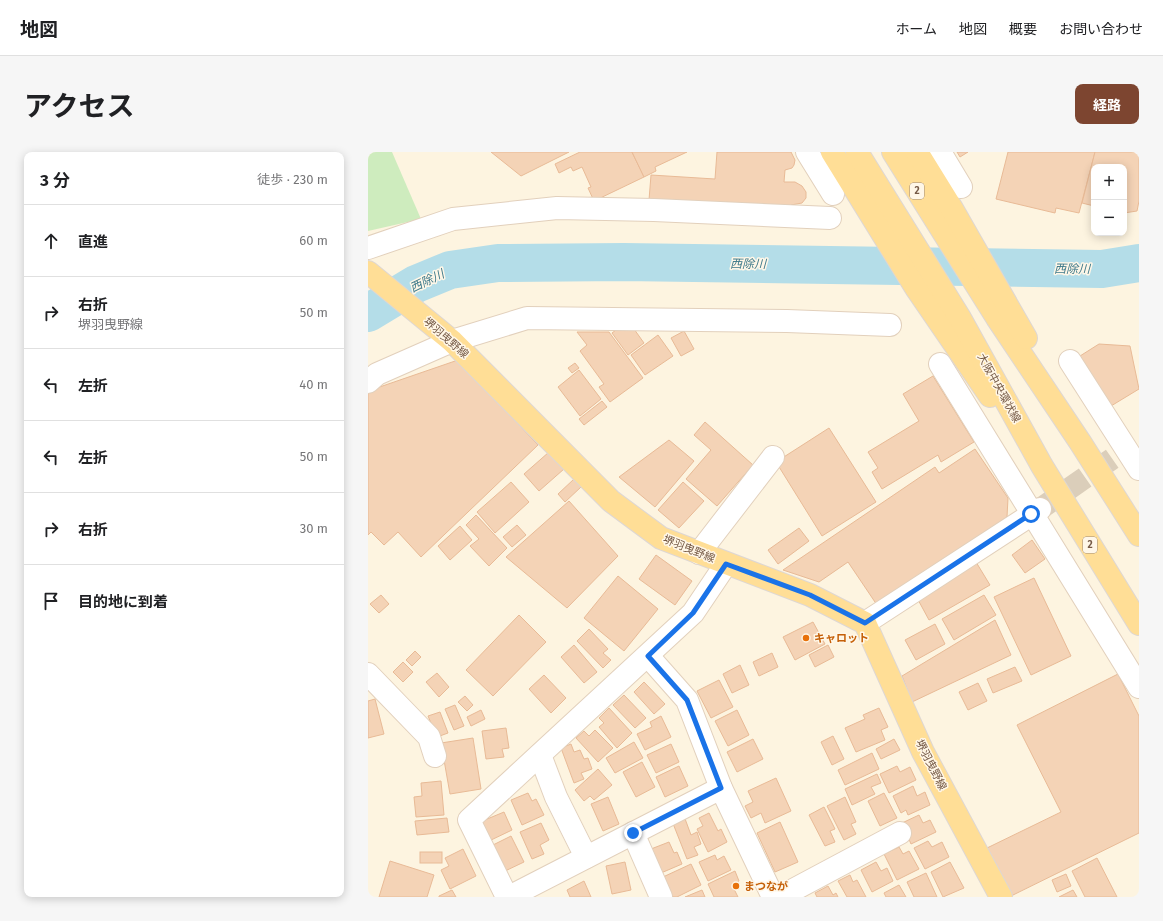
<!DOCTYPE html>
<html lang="ja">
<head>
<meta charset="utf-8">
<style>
	body { margin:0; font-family:"Fira Sans","Noto Sans JP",sans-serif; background:#f6f6f6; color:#202124 }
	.controls { position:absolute; right:12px; top:12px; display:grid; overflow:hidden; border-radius:8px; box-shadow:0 2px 10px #0003 }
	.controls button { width:36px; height:36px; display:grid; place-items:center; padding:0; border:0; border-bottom:1px solid #e0e0e0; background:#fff; color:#202124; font:20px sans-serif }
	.stop { position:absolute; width:12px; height:12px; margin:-9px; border:3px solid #1a73e8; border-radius:50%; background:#fff }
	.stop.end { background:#1a73e8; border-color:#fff; box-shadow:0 1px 4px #0008 }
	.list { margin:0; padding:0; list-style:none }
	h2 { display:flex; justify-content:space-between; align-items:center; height:52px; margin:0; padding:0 16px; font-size:17px }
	h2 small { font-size:13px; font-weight:400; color:#757577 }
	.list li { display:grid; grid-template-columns:26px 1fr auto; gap:12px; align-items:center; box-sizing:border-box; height:72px; padding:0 16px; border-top:1px solid #e0e0e0 }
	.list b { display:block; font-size:15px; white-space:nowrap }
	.list p { margin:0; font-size:13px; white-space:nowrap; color:#757577 }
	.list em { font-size:13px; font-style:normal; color:#757577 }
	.icon { flex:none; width:22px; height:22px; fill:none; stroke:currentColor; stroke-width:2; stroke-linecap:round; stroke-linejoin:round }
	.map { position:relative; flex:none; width:771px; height:745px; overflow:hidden; border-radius:8px }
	header { display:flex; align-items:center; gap:24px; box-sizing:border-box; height:56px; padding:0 20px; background:#fff; border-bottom:1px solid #e0e0e0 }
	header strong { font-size:19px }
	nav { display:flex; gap:22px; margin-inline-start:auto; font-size:14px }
	.intro { display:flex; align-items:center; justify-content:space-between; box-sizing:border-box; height:96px; padding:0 24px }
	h1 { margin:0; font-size:28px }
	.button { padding:10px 18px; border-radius:8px; background:#7d4530; color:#fff; font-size:14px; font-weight:700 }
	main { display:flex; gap:24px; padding:0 24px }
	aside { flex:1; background:#fff; border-radius:8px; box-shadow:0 2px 10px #0003 }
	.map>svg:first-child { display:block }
	.green { fill:#ceecbe }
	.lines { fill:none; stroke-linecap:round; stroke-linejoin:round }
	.river { stroke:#b4dde8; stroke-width:38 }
	.building { fill:#f4d3b6; stroke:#e8ba96 }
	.minor-tunnel { stroke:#dbceba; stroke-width:22; stroke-dasharray:22 11; stroke-linecap:butt }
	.minor-casing { stroke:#e2d0bc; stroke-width:24 }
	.major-casing { stroke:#ded7d3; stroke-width:24 }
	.minor { stroke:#fff; stroke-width:22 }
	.major { stroke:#ffde96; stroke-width:22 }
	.route { stroke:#1a73e8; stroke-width:5 }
	.food-dot { fill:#e8710a; stroke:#fff7e8; stroke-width:1.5 }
	.labels { text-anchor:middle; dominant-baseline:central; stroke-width:3; stroke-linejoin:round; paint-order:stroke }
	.shield { fill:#fff7e8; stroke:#9f8977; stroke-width:1 }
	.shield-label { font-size:10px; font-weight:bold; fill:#765a46 }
	.street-label { font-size:11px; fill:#765a46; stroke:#fff7e8 }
	.food-label { font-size:11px; font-weight:bold; fill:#c56008; stroke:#fff7e8; text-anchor:start }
	.water-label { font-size:12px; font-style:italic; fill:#3f7a8b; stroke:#fff7e8 }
</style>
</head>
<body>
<header>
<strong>地図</strong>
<nav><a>ホーム</a><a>地図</a><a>概要</a><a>お問い合わせ</a></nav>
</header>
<div class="intro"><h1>アクセス</h1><a class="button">経路</a></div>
<main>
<aside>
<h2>3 分<small>徒歩 · 230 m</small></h2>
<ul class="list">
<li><svg class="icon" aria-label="ahead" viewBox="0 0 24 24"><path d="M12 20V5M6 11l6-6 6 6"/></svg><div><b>直進</b></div><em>60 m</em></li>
<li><svg class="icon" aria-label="right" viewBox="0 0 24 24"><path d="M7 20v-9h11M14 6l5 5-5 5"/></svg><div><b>右折</b><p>堺羽曳野線</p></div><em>50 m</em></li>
<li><svg class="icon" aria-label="left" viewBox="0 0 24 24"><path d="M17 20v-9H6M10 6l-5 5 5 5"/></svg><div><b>左折</b></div><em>40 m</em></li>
<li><svg class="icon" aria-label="left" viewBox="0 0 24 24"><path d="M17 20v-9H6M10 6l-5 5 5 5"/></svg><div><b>左折</b></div><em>50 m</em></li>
<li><svg class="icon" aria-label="right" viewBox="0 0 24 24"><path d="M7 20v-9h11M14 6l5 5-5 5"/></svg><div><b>右折</b></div><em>30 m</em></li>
<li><svg class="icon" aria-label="arrive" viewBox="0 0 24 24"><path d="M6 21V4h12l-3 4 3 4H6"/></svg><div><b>目的地に到着</b></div></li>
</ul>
</aside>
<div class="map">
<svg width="771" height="745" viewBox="0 0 771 745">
	<rect width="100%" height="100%" fill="#fdf4e0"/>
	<path class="green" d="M0 0H24L53 67 0 79Z"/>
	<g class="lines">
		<path class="river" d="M0 161 48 132 82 118 130 111 256 110 734 117 771 111"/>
	</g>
	<g class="building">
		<path d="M123 0H201L153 24Z"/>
		<path d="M212 0H264L276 25 226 49 220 36 223 35 214 15 205 19 203 15 191 21 187 12Z"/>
		<path d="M264 0H319L287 15 288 19 276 25Z"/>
		<path d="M349 0H423L427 8 426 13 424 16 417 18 416 30H427L434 34 438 40V46L434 51 423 53 422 59 281 48 283 23 347 27Z"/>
		<path d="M589 0H600L592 5Z"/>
		<path d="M640 0H727L711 61 688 56 687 61 628 47Z"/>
		<path d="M727 0H771V49L769 59 756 61V15H726V54L714 51Z"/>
		<path d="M266 177 276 191 260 203 244 181 248 178Z"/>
		<path d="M316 179 326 197 313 204 303 186Z"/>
		<path d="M209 180H241L275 226 242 250 231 235 236 232 212 199 219 193Z"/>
		<path d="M290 183 305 204 277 223 263 203Z"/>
		<path d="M731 192 762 194 771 237 743 254 712 204Z"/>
		<path d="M90 208 170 293 53 405 30 380 16 393 3 380 0 383V239Z"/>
		<path d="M207 211 211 216 204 221 200 216Z"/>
		<path d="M211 218 233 247 212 264 190 235Z"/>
		<path d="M565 224 606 290 573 310 570 303 514 337 504 320 510 316 500 300 551 269 535 242Z"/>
		<path d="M234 249 239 255 216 273 211 267Z"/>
		<path d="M337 270 385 313 349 354 318 327 343 298 326 283Z"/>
		<path d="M461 276 508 350 454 384 408 310Z"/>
		<path d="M301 288 326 309 287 355 251 325Z"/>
		<path d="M607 297 640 346 639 365 509 453 480 410 451 430 415 418 567 315 571 321Z"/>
		<path d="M181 300 196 317 171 339 156 322Z"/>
		<path d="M206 327 213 335 197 350 190 342Z"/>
		<path d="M143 330 161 350 127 381 109 360Z"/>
		<path d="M315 330 336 349 311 376 290 358Z"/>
		<path d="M201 349 250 404 199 456 138 405Z"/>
		<path d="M108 363 139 396 121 414 102 394 111 387 98 373Z"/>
		<path d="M149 373 158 383 144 395 135 385Z"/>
		<path d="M92 374 104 388 82 408 70 394Z"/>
		<path d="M431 376 441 389 410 412 400 398Z"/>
		<path d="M664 388 677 407 657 421 644 403Z"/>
		<path d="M288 403 324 429 307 453 271 427Z"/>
		<path d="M608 410 622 433 561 468 548 444Z"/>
		<path d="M250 424 290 457 256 499 216 466Z"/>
		<path d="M666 426 703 504 663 523 626 445Z"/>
		<path d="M13 443 21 452 11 461 2 452Z"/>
		<path d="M616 443 628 463 586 488 574 467Z"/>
		<path d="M151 463 178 490 125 544 98 518Z"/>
		<path d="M627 468 643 503 544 550 534 524Z"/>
		<path d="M445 470 457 492 427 508 415 485Z"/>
		<path d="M567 472 577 492 548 508 537 488Z"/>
		<path d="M221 477 240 497 235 501 243 508 235 516 209 489Z"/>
		<path d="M206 493 229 520 216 531 193 505Z"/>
		<path d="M460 493 466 505 447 515 441 503Z"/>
		<path d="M47 499 53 505 44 514 38 508Z"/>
		<path d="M404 501 410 515 391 524 385 510Z"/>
		<path d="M35 510 45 520 35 530 25 520Z"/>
		<path d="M372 513 381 533 364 541 355 522Z"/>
		<path d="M647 515 654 529 625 541 619 527Z"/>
		<path d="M69 521 81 535 71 545 58 530Z"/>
		<path d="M750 522 771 564V681L643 744 619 696 693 660 649 573Z"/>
		<path d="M176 523 198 546 183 561 161 537Z"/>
		<path d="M351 528 365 555 343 566 329 539Z"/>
		<path d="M276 530 297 552 286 562 266 540Z"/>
		<path d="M610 531 619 549 600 558 591 540Z"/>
		<path d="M256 543 278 566 267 576 245 553Z"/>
		<path d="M97 544 105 553 99 559 90 550Z"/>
		<path d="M7 547 16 582 0 586V549Z"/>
		<path d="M87 553 96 574 86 578 77 557Z"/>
		<path d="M241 556 264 581 249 596 231 575 236 571 231 566Z"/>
		<path d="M511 556 520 575 513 578 517 588 488 600 477 576 497 567 495 563Z"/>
		<path d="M113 558 117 567 103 574 99 565Z"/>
		<path d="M369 558 381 583 360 594 347 569Z"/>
		<path d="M72 560 80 581 69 585 60 564Z"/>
		<path d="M293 564 303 585 277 598 269 582 284 575 282 570Z"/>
		<path d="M138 576 141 596 134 597 136 605 118 607 114 579Z"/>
		<path d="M227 578 245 596 230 610 208 586 216 579 221 584Z"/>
		<path d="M465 584 476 607 464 613 453 590Z"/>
		<path d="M105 586 113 637 82 642 73 591Z"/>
		<path d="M385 587 395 607 369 620 359 600Z"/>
		<path d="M526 587 532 598 513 607 508 597Z"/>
		<path d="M266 590 275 606 247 621 238 606Z"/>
		<path d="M203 592 206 600 212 598 216 607 220 606 224 617 213 621 216 627 206 631 193 596Z"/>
		<path d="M303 592 311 610 288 621 279 603Z"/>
		<path d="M504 601 511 617 477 633 470 618Z"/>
		<path d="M274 610 287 635 268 645 255 620Z"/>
		<path d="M311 614 320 634 297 645 288 625Z"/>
		<path d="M529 614 532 620 542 615 548 628 521 641 512 622Z"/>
		<path d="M230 617 244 633 226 648 222 644 216 649 207 638Z"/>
		<path d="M509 622 513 631 503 635 507 642 484 653 477 637Z"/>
		<path d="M408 626 423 659 397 671 393 661 383 666 377 654 385 650 380 639Z"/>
		<path d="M73 629 76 663 48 665 46 645 54 644 53 631Z"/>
		<path d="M545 634 549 644 557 640 562 653 540 663 538 658 533 661 525 644Z"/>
		<path d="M160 641 164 649 168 647 176 663 154 673 143 648Z"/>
		<path d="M516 641 529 666 512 674 500 649Z"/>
		<path d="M240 645 251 672 235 679 223 652Z"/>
		<path d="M477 645 488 670 483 672 488 682 476 688 459 654Z"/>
		<path d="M456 655 467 677 462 679 467 690 457 694 441 663Z"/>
		<path d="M136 660 144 678 121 689 112 670Z"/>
		<path d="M341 661 350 679 353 677 359 690 340 700 329 677 335 674 331 666Z"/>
		<path d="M551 663 555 671 562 668 568 680 543 692 534 671Z"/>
		<path d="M316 664 323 683 329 680 333 692 326 695 330 703 319 707 304 669Z"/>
		<path d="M79 666 81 680 49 683 47 669Z"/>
		<path d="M412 670 430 710 407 720 389 681Z"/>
		<path d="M173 671 181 688 172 693 176 702 164 707 152 680Z"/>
		<path d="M143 684 156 710 135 720 123 694Z"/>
		<path d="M560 689 564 695 574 690 581 705 557 717 546 696Z"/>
		<path d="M301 690 306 701 309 700 314 712 293 721 283 697Z"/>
		<path d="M531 695 535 702 541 699 551 717 529 728 516 702Z"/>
		<path d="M95 697 108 724 82 737 73 718 81 714 77 706Z"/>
		<rect x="52" y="700" width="22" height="11"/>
		<path d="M347 703 349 708 356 704 363 718 340 729 331 710Z"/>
		<path d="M729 706 749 745H717L704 719Z"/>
		<path d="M22 709 66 723 59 745H11Z"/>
		<path d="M257 710 263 738 244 742 238 714Z"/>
		<path d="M508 710 513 719 519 716 525 729 504 740 493 718Z"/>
		<path d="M582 710 596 736 575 745 563 720Z"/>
		<path d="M323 712 333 733 309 745H304L295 725Z"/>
		<path d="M367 719 371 729 364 733 370 745H346L340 732Z"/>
		<path d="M558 721 569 745H546L539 730Z"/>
		<path d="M698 722 703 734 689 740 684 728Z"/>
		<path d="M482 723 485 730 489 728 498 745H479L470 729Z"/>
		<path d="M216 729 223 745H202L199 738Z"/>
		<path d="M531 733 538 745H518L516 741Z"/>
		<path d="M460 734 465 743 468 741 470 745H449L447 741Z"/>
		<path d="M84 738 88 745H71V744Z"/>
		<path d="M334 738 337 745H317Z"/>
		<path d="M705 738 709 745H691Z"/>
	</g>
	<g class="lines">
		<path class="minor-tunnel" d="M672 357 751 302"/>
		<g class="minor-casing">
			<g id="minor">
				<path d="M439 0 465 42"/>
				<path d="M572 0 593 35"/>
				<path d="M0 96 85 67 189 56 286 58 462 66"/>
				<path d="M702 209 771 317"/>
				<path d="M572 212 771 535"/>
				<path d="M0 230 9 222 84 189 159 166 419 169 522 173"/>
				<path d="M331 401 405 305"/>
				<path d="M497 471 672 357"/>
				<path d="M280 504 319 548 353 636 405 745"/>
				<path d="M0 522 61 585 67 604"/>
				<path d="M172 603 188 645 218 705"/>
				<path d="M265 681 293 745"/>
				<path d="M139 745 101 668 325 461 358 412"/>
				<path d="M141 745 353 636"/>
				<path d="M412 745 532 681"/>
			</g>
		</g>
		<g class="major-casing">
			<g id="major">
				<path d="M464 0 548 136 622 244"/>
				<path d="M489 0 592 166 674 314 771 472"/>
				<path d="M525 0 629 166 712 290 771 383"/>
				<path d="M549 0 583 55 658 186"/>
				<path d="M0 120 84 189 243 349 293 386 442 443 497 471 555 600 633 745"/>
			</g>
		</g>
		<use href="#minor" class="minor"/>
		<use href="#major" class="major"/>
	</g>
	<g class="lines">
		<path class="route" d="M265 681 353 636 319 548 280 504 325 461 358 412 442 443 497 471 663 362"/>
	</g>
	<g class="food-dot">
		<circle cx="438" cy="486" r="4"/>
		<circle cx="368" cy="734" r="4"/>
	</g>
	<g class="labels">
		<g class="shield">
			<rect x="542" y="31" width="14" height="16" rx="3"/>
			<rect x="715" y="385" width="14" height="16" rx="3"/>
		</g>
		<g class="shield-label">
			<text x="549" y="39">2</text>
			<text x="722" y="393">2</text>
		</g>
		<g class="street-label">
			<text transform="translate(78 186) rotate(41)">堺羽曳野線</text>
			<text transform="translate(631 236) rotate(61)">大阪中央環状線</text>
			<text transform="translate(321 397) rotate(22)">堺羽曳野線</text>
			<text transform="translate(563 613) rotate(63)">堺羽曳野線</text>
		</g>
		<g class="food-label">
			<text x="446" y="486">キャロット</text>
			<text x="376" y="734">まつなが</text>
		</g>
		<g class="water-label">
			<text transform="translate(380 112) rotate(1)">西除川</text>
			<text transform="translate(704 117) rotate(1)">西除川</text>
			<text transform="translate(59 129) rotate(-26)">西除川</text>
		</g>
	</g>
</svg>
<div class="controls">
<button>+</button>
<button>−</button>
</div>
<div class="stop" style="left:663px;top:362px"></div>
<div class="stop end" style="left:265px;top:681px"></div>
</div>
</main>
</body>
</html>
